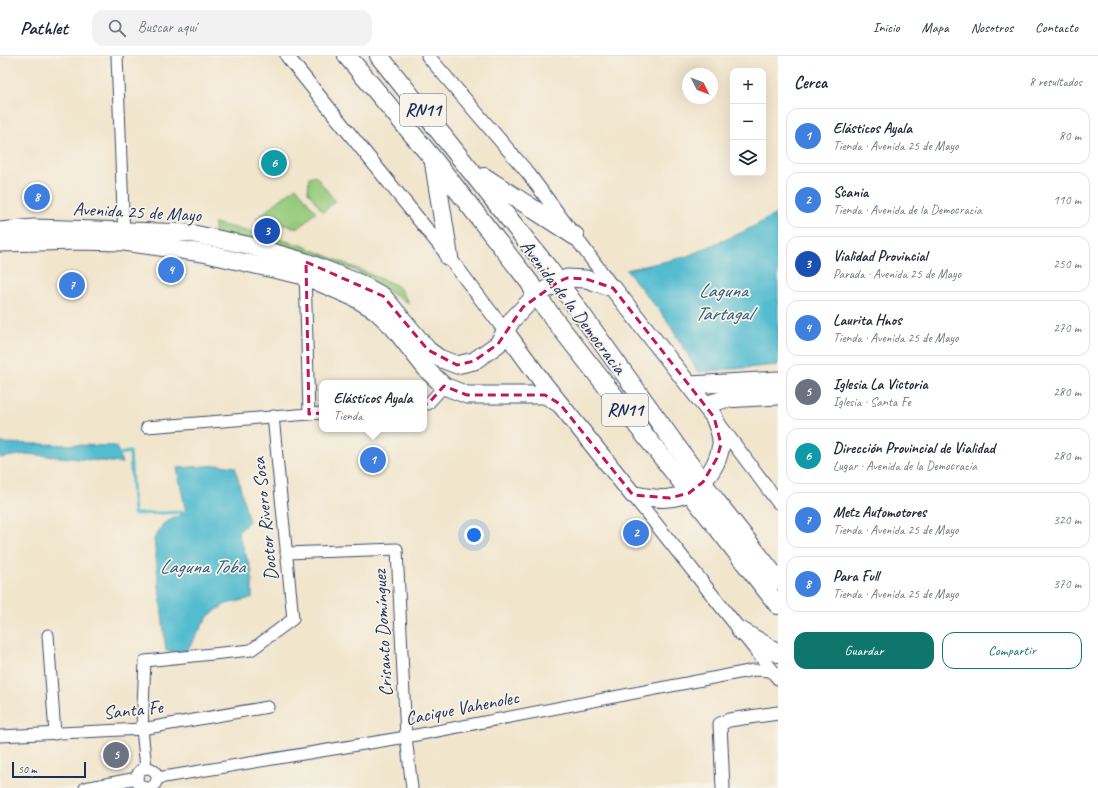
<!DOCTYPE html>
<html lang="es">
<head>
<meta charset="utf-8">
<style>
	body { margin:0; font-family:Caveat,sans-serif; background:#f2f2f3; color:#1f2937 }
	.controls { position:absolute; right:12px; top:12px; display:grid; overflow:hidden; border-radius:8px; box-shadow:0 4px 16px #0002 }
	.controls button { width:36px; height:36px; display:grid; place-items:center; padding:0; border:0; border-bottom:1px solid #e0e1e3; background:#fff; color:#1f2937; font:20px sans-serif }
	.compass { position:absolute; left:682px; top:12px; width:36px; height:36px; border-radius:50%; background:#fff; box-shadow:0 4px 16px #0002; rotate:132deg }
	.scale { position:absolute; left:12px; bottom:10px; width:74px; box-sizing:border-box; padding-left:4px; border:2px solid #1b2f5e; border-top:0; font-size:11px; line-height:14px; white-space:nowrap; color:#1b2f5e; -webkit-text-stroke:3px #f7f3e8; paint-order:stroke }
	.you { position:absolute; left:474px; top:479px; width:14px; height:14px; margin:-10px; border:3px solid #fff; border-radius:50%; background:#1a73e8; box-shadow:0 0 0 6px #1a73e833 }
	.badge { display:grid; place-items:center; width:26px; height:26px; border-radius:50%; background:#0f766e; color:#fff; font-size:13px; font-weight:700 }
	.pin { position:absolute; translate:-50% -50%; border:2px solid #fff; box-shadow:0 1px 4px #0006 }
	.popup { position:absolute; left:319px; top:324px; width:108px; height:52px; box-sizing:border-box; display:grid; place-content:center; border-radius:8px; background:#fff; filter:drop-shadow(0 1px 3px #0005); font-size:13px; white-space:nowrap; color:#747a83 }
	.popup b { font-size:15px; color:#1f2937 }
	.popup::after { content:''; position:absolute; left:50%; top:100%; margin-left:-8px; border:8px solid transparent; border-top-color:#fff }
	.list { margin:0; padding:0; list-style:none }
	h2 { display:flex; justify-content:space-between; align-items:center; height:52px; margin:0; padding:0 16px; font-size:17px }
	h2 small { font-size:13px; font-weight:400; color:#747a83 }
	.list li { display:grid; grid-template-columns:26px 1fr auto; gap:12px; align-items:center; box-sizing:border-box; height:56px; margin:0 8px 8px; padding:0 8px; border:1px solid #e0e1e3; border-radius:12px }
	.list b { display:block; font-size:15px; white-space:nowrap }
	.list p { margin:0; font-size:13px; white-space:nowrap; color:#747a83 }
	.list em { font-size:13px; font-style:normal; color:#747a83 }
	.actions { display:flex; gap:8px; padding:12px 16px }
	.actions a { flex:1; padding:9px 0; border:1px solid #0f766e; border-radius:12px; text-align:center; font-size:14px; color:#0f766e }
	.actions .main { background:#0f766e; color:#fff }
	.icon { flex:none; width:22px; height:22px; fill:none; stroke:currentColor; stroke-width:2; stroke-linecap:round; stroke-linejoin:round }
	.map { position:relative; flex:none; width:778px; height:732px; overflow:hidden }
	header { display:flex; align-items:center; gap:24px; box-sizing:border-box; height:56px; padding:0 20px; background:#fff; border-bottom:1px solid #e0e1e3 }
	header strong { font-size:19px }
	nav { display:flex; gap:22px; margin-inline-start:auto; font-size:14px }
	.search { width:280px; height:36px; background:#f2f2f3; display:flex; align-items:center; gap:10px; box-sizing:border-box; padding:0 14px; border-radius:12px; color:#747a83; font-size:15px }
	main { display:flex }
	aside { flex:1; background:#fff }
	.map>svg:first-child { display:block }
	.green { fill:#95ca7c; stroke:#587c6d }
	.water { fill:#52bccf; stroke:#367696 }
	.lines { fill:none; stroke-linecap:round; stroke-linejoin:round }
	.stream { stroke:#52bccf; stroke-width:3 }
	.minor-casing { stroke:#3b4a6e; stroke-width:13 }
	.tertiary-casing { stroke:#3b4a6e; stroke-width:15 }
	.primary-casing { stroke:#3b4a6e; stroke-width:19 }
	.trunk-casing { stroke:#3b4a6e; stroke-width:20 }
	.minor { stroke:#fff; stroke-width:11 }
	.tertiary { stroke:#fff; stroke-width:13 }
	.primary { stroke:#fff; stroke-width:17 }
	.trunk { stroke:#fff; stroke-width:18 }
	.marked { fill:none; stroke:#c2185b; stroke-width:3; stroke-dasharray:8 5; stroke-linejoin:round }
	.labels { text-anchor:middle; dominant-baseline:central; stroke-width:3.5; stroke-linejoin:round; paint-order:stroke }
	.shield { fill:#f7f3e8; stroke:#5d6a87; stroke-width:1 }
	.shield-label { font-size:18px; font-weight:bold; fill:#1b2f5e }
	.street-label { font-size:19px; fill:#1b2f5e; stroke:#f7f3e8 }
	.water-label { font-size:20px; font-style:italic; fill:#2c5980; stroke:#f7f3e8 }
</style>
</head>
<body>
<header>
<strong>Pathlet</strong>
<div class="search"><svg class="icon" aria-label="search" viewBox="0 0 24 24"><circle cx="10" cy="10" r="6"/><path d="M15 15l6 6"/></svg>Buscar aquí</div>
<nav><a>Inicio</a><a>Mapa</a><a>Nosotros</a><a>Contacto</a></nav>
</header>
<main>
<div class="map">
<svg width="778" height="732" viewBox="0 0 778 732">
	<rect width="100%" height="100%" fill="#f7f3e8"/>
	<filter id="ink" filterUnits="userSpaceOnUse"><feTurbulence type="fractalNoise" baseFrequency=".025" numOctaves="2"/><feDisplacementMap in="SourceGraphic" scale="8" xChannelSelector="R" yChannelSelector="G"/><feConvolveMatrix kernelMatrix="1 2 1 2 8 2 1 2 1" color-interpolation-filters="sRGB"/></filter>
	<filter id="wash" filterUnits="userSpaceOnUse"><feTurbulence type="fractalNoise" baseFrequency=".012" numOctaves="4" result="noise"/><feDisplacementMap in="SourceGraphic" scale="16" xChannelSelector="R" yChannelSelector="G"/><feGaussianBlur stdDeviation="0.9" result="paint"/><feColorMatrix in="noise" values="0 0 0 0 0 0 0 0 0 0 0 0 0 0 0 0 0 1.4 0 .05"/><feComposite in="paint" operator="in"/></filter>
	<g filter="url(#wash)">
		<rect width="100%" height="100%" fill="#f1e5cc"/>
		<g class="green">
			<path d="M315 119 335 145 323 156 308 136 309 121Z"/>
			<path d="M296 131 316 156 299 172 256 163Z"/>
			<path d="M215 167 301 189 398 230 409 247 385 234 354 214 293 195 213 178Z"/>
		</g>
		<g class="water">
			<path d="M778 157V309L698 316 666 263 626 214 685 201 745 175Z"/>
			<path d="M0 387 116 390 122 407 27 398 0 402Z"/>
			<path d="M220 409 235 411 249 465 238 477 252 516V542L226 548 208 560 186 596 166 595 154 483 163 468 186 456 177 412Z"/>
		</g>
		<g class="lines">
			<path class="stream" d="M119 398 130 396 134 458 186 456"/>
		</g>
	</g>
	<g filter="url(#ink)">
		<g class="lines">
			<g class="minor-casing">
				<g id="minor">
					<path d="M117 0 124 181"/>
					<path d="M305 215 309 358"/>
					<path d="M424 348H428L444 330"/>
					<path d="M147 371 322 357"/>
					<path d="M286 497 397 493 406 681 412 732"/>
					<path d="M48 579 55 678"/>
					<path d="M0 680 142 673 268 651"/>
					<path d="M146 712 142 673 145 605 251 594 293 563 273 360"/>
					<circle cx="147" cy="722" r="10"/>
					<path d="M158 722 406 681 754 614 773 615"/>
					<path d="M85 732 137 722"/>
				</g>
			</g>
			<g class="tertiary-casing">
				<g id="tertiary">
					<path d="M287 0 449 201 505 275"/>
					<path d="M428 0 528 117 613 232"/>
					<path d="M719 368 778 446"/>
					<path d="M633 439 778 622"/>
					<path d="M723 732 720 668 729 664 778 657"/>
				</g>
			</g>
			<g class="primary-casing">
				<g id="primary">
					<path d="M0 175 34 172 189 177 247 189 306 206 359 227 383 240 428 294 439 302 457 309 474 305 498 288 512 264 536 239 567 222 586 223 613 232 714 361C717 370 722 379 721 388 718 414 696 440 669 442 658 444 644 440 633 439L544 328 505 275"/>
					<path d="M0 187 78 185 124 186 203 197 304 220 355 242 375 254 392 270 427 314 444 330 467 339H545L558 347"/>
					<path d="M690 329 778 324"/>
					<path d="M705 349 725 343 778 340"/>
				</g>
			</g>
			<g class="trunk-casing">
				<g id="trunk">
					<path d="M347 0 434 104 530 227 536 239 560 271 778 549"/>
					<path d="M379 0 549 213 716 445 778 524"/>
					<path d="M434 107 449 201"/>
					<path d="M484 121 575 180"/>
					<path d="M741 575 778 597"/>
				</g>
			</g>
			<use href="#minor" class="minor"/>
			<use href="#tertiary" class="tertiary"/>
			<use href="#primary" class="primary"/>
			<use href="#trunk" class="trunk"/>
		</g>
	</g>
	<path class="marked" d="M306 206 383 240 428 294 457 309 474 305 498 288 523 251 558 226 567 222 586 223 613 232 714 361 721 388 717 402 703 426 689 437 670 442 633 439 560 348 545 339H467L444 330 428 348 309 358Z"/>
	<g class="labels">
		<g class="shield">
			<rect x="400" y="38" width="46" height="32" rx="3"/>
			<rect x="602" y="338" width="46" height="32" rx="3"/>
		</g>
		<g class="shield-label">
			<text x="423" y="54">RN11</text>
			<text x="625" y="354">RN11</text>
		</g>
		<g class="street-label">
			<text transform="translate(137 156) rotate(3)">Avenida 25 de Mayo</text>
			<text transform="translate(573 251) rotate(53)">Avenida de la Democracia</text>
			<text transform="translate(265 463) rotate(-96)">Doctor Rivero Sosa</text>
			<text transform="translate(383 577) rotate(-93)">Crisanto Domínguez</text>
			<text transform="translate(462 652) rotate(-11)">Cacique Vahenolec</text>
			<text transform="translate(133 654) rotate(-6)">Santa Fe</text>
		</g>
		<g class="water-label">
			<text x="723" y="234">Laguna<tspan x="723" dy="23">Tartagal</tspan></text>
			<text x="202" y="510">Laguna Toba</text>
		</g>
	</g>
</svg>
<div class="controls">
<button>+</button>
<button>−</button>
<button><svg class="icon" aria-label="layers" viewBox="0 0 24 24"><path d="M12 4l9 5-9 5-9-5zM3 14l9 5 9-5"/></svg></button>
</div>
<svg class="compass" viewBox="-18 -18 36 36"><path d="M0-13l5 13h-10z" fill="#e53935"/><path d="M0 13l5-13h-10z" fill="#747a83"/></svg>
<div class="scale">50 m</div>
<div class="you"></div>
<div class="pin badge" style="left:373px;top:404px;background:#3f7fe0">1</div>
<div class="popup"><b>Elásticos Ayala</b>Tienda</div>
<div class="pin badge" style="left:636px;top:477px;background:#3f7fe0">2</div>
<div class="pin badge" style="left:267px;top:175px;background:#1a4fb4">3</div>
<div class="pin badge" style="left:171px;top:214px;background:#3f7fe0">4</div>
<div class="pin badge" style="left:116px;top:699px;background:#6b7280">5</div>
<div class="pin badge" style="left:274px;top:107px;background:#0f9aa8">6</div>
<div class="pin badge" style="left:72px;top:229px;background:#3f7fe0">7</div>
<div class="pin badge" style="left:37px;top:141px;background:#3f7fe0">8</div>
</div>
<aside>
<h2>Cerca<small>8 resultados</small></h2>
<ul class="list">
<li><span class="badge" style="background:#3f7fe0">1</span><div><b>Elásticos Ayala</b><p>Tienda · Avenida 25 de Mayo</p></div><em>80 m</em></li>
<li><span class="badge" style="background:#3f7fe0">2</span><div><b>Scania</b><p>Tienda · Avenida de la Democracia</p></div><em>110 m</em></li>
<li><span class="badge" style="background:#1a4fb4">3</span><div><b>Vialidad Provincial</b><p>Parada · Avenida 25 de Mayo</p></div><em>250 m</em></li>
<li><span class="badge" style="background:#3f7fe0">4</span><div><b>Laurita Hnos</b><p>Tienda · Avenida 25 de Mayo</p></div><em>270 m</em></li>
<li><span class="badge" style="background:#6b7280">5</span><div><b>Iglesia La Victoria</b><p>Iglesia · Santa Fe</p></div><em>280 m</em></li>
<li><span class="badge" style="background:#0f9aa8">6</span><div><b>Dirección Provincial de Vialidad</b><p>Lugar · Avenida de la Democracia</p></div><em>280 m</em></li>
<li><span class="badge" style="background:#3f7fe0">7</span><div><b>Metz Automotores</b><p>Tienda · Avenida 25 de Mayo</p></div><em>320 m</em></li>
<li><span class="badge" style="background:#3f7fe0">8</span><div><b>Para Full</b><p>Tienda · Avenida 25 de Mayo</p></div><em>370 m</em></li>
</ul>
<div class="actions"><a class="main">Guardar</a><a>Compartir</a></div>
</aside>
</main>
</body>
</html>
